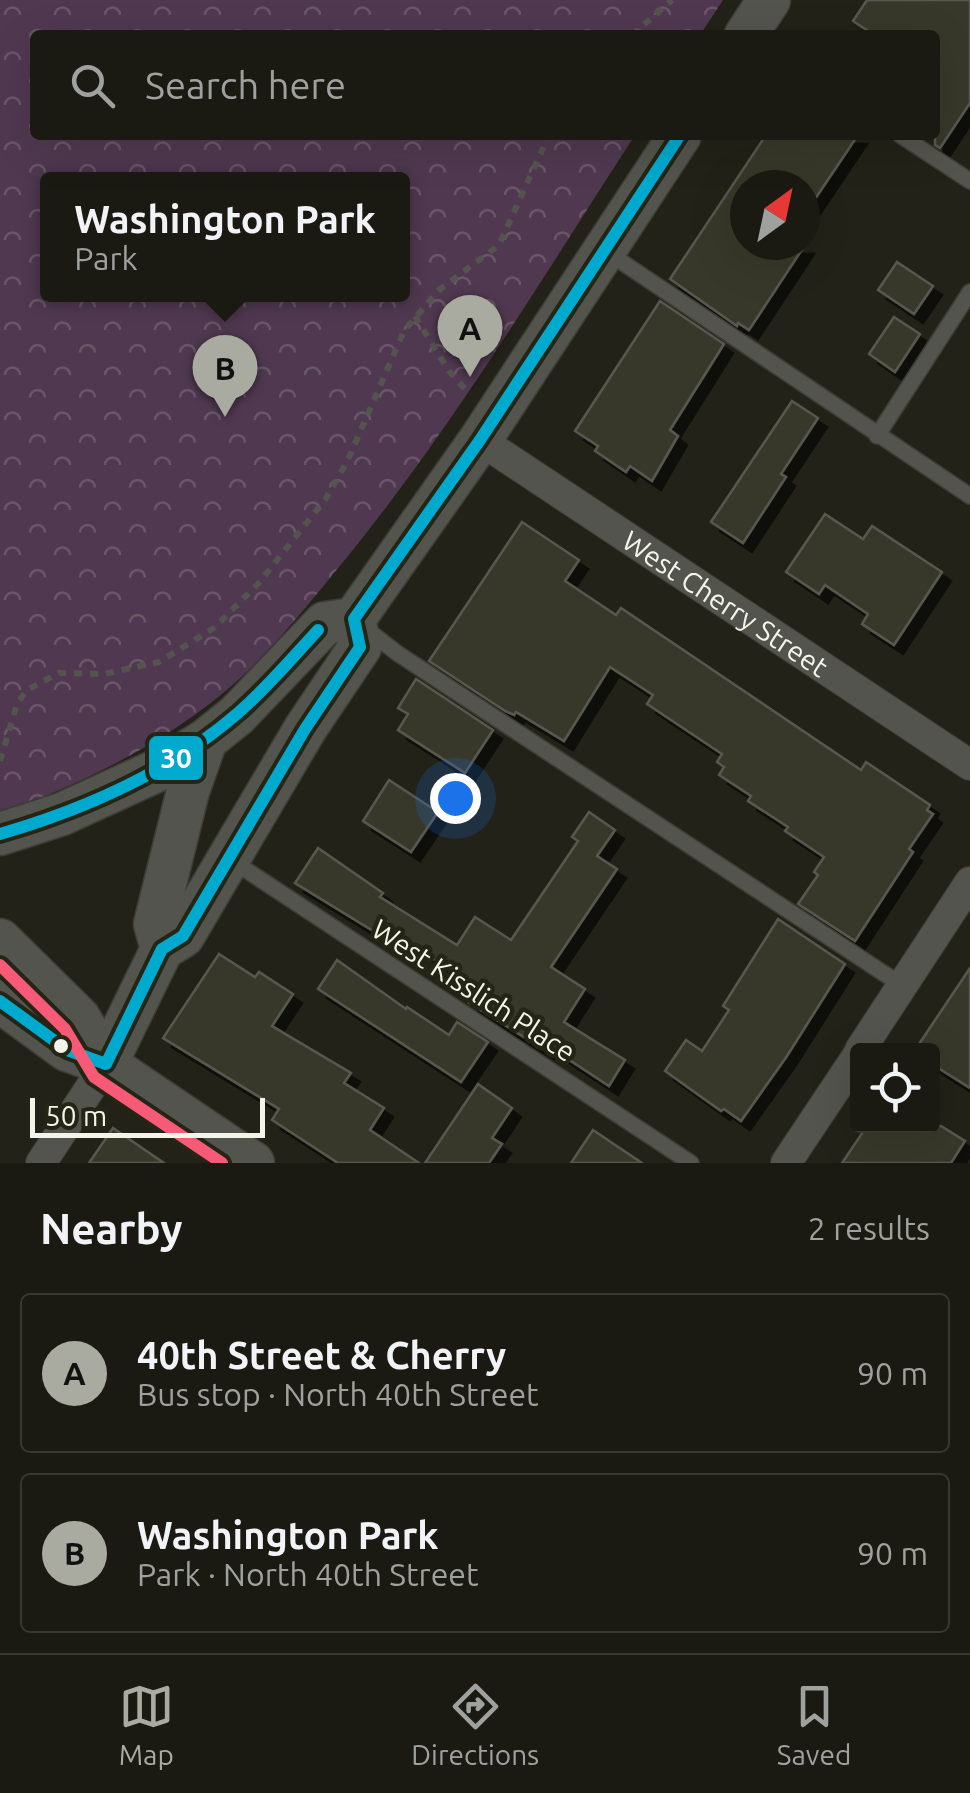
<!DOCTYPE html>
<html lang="en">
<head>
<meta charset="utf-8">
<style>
	body { margin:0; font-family:Ubuntu,sans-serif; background:#23231b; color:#f1f3f6 }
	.controls { position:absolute; right:30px; bottom:30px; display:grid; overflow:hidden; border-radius:10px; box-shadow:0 10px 40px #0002 }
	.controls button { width:90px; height:90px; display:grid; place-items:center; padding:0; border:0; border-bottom:2px solid #383832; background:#1a1a12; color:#f1f3f6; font:50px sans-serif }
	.compass { position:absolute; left:730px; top:170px; width:90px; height:90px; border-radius:50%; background:#1a1a12; box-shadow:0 10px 40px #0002; rotate:33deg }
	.scale { position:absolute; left:30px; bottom:25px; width:235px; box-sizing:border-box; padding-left:10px; border:5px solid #f4f5ea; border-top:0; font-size:28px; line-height:35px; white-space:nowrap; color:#f4f5ea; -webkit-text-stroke:8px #252515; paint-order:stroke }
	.you { position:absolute; left:455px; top:798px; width:35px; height:35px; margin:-25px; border:8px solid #fff; border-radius:50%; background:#1a73e8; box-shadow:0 0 0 15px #1a73e833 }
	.badge { display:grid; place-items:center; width:65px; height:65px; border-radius:50%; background:#aaaba0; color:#111; font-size:32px; font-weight:700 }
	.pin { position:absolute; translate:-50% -82px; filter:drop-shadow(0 2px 5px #0008) }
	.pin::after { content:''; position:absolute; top:52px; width:35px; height:30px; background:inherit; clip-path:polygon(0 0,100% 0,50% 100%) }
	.popup { position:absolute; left:40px; top:172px; width:370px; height:130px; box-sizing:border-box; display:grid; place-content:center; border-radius:10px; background:#1a1a12; filter:drop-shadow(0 2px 8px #0005); font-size:32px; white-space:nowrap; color:#9fa19f }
	.popup b { font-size:38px; color:#f1f3f6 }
	.popup::after { content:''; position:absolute; left:50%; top:100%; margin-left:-20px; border:20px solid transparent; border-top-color:#1a1a12 }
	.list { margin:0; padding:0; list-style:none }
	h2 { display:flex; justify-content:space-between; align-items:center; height:130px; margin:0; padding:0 40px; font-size:42px }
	h2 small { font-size:32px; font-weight:400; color:#9fa19f }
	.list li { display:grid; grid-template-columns:65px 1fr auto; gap:30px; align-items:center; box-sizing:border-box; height:160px; margin:0 20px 20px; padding:0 20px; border:2px solid #383832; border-radius:10px }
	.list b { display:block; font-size:38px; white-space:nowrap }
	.list p { margin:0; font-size:32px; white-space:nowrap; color:#9fa19f }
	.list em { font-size:32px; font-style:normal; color:#9fa19f }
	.icon { flex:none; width:55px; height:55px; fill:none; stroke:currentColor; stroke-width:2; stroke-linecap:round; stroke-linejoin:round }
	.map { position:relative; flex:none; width:970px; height:1163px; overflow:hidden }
	.search { position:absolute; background:#1a1a12; box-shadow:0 10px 40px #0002; left:30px; right:30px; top:30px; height:110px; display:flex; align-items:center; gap:25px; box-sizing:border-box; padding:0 35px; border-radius:10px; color:#9fa19f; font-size:38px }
	.sheet { height:490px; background:#1a1a12 }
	nav { display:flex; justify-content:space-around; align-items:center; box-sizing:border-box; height:140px; border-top:2px solid #383832; background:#1a1a12; font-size:28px; color:#9fa19f }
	nav a { display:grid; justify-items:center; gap:5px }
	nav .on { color:#aaaba0 }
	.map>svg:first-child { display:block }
	.park { fill:url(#park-crowns); fill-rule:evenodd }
	.building { fill:#39392c; stroke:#585851; stroke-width:2.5; filter:url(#shadow) }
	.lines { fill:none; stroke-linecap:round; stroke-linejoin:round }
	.lane-casing { stroke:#3d3d36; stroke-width:18 }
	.street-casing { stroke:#3d3d36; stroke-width:32 }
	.secondary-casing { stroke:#3d3d36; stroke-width:45 }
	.path { stroke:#53544e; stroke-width:6; stroke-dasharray:8 8; stroke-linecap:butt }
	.lane { stroke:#54544e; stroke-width:15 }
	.street { stroke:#54544e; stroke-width:30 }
	.secondary { stroke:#54544e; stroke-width:42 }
	.bus-1-casing { stroke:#252515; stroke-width:20 }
	.bus-2-casing { stroke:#252515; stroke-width:20 }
	.bus-1 { stroke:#00a9ce; stroke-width:12 }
	.bus-2 { stroke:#f75a77; stroke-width:12 }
	.bus-dot { fill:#f4f5ea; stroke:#252515; stroke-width:4 }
	.labels { text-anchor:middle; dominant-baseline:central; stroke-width:9; stroke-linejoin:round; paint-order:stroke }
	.street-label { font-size:28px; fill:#f4f5ea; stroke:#252515 }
	.line-badge { stroke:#252515; stroke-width:4 }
	.badge-label { font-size:28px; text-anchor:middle; font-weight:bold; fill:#fff }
</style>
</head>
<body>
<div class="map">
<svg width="970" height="1163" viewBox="0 0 970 1163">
	<defs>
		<pattern id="park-crowns" width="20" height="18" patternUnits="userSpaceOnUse" patternTransform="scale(2.5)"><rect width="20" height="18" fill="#503950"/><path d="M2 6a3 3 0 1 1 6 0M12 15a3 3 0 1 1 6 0" fill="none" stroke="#6a5669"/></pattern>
		<filter id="shadow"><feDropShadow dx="9" dy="9" stdDeviation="0" flood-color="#0009"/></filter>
	</defs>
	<rect width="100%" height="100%" fill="#222218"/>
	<path class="park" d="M0 0H723L700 35H35V135H635C539 283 447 437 334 573 303 611 273 648 237 681 169 742 85 782 0 814ZM48 180H402V294H48Z"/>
	<g class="building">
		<path d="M867 0H970V103L940 148 935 145V35H874L853 21Z"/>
		<path d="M766 135H858L805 214V185H745V245H805L749 330 738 323 737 326 670 279Z"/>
		<path d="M897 262 933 286 914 314 878 290Z"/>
		<path d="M660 301 724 344 670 430 678 436 652 481 630 466 626 472 595 451 598 446 575 431Z"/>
		<path d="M894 317 920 334 895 372 869 354Z"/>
		<path d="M792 401 818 418 781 474 786 477 743 543 711 522Z"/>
		<path d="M825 514 863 539 872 526 942 572 894 645 862 624 868 614 825 585 819 594 786 572Z"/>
		<path d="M522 522 579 560 565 581 616 615 621 608 861 770 866 762 930 805 927 810 933 814 909 849 913 852 855 941 798 904 818 875 814 872 824 857 785 831 788 827 748 801 751 796 719 775 724 767 717 762 722 754 647 704 653 695 610 667 564 741 516 712 514 715 505 711 429 661Z"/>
		<path d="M416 679 493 730 465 773 398 730 408 714 398 708Z"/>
		<path d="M389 780 438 812 411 852 363 821Z"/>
		<path d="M589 812 615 830 597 856 617 869 551 967 585 989 564 1022 625 1060 609 1086 548 1046 545 1050 469 1003 479 989 418 949 414 956 295 883 318 848 383 893 380 897 457 945 475 917 511 940 578 841 572 837Z"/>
		<path d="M778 919 845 964 787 1056 741 1121 724 1109 721 1111 665 1071 686 1040 702 1051 729 1010 723 1006Z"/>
		<path d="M219 954 255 977 259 972 293 994 272 1026 351 1073 344 1083 384 1108 370 1130 419 1163H338L272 1120 279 1109 163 1038Z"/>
		<path d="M337 960 406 1009 407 1007 449 1035 457 1022 488 1042 461 1082 318 989Z"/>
		<path d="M970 968V1088L932 1064V1050H915Z"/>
		<path d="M478 1084 512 1108 492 1138 502 1144 489 1163H425Z"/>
		<path d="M867 1126H941L965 1141 951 1163H842Z"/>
		<path d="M113 1128 164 1163H89Z"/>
		<path d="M593 1130 642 1163H571Z"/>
	</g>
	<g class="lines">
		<g class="lane-casing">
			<g id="lane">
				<path d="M900 135 970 181"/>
				<path d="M607 252 970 496"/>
				<path d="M877 436 970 292"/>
				<path d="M365 628 397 653 903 986"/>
				<path d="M231 860 691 1163"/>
			</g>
		</g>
		<g class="street-casing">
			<g id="street">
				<path id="s1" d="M480 440 970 765"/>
				<path d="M860 1050 970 882"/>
				<path d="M41 1163 106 1064"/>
				<path d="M786 1163 858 1055"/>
			</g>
		</g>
		<g class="secondary-casing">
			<g id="secondary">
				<path d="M746 35 769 0"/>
				<path d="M0 834 62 814 156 771 206 740 237 715 325 623 354 619"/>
				<path d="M0 940 79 1018 106 1064"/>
				<path d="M162 949 155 924 188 791 206 740"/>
				<path d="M0 1001 67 1050 106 1064 253 1163"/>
				<path d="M106 1064 162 949 183 936 305 729 360 647 354 619 480 440 680 135"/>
			</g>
		</g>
		<g class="path">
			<path d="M632 35 672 0"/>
			<path d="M415 316 449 371 466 390"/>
			<path d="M0 761 17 704 27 690 59 673 104 674 159 662 214 628 258 584 325 500 347 462 404 331 439 290 499 245 549 135"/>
		</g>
		<use href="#lane" class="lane"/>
		<use href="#street" class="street"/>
		<use href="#secondary" class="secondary"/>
		<g class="bus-1-casing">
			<g id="bus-1">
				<path d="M0 834C86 809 170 772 238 713 267 688 292 658 318 630"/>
				<path d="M0 1001 67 1050 106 1064 162 949 183 936 305 729 360 647 354 619 480 440 680 135"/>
			</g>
		</g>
		<g class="bus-2-casing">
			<path id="bus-2" d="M0 965 65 1029 94 1077 222 1163"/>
		</g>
		<use href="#bus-1" class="bus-1"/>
		<use href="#bus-2" class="bus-2"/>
	</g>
	<circle class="bus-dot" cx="61" cy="1046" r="9"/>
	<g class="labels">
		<g class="street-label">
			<text stroke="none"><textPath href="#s1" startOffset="295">West Cherry Street</textPath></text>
			<text transform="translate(474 990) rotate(33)">West Kisslich Place</text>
		</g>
	</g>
	<rect class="line-badge" x="147" y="734" width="58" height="48" rx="10" fill="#00a9ce"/>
	<g class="badge-label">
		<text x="176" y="768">30</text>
	</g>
</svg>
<div class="controls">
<button><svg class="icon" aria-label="locate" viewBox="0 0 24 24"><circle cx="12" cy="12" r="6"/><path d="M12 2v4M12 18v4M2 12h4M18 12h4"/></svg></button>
</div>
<svg class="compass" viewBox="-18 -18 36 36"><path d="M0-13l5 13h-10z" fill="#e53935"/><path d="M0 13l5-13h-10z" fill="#9fa19f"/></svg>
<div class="scale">50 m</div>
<div class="you"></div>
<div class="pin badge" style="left:470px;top:377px">A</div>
<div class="pin badge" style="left:225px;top:417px">B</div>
<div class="popup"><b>Washington Park</b>Park</div>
<div class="search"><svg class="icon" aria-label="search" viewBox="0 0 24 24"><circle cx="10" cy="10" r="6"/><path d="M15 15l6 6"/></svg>Search here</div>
</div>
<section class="sheet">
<h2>Nearby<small>2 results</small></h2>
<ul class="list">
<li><span class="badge">A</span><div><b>40th Street &amp; Cherry</b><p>Bus stop · North 40th Street</p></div><em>90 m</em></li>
<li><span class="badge">B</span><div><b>Washington Park</b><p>Park · North 40th Street</p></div><em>90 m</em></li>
</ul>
</section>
<nav>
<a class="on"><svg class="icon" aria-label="map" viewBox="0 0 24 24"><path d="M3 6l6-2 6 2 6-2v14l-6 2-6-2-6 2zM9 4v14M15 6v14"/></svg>Map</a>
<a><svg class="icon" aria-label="directions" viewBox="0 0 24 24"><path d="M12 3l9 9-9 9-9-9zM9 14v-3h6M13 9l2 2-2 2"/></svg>Directions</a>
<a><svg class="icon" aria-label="saved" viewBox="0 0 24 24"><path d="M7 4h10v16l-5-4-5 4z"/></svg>Saved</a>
</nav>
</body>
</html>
